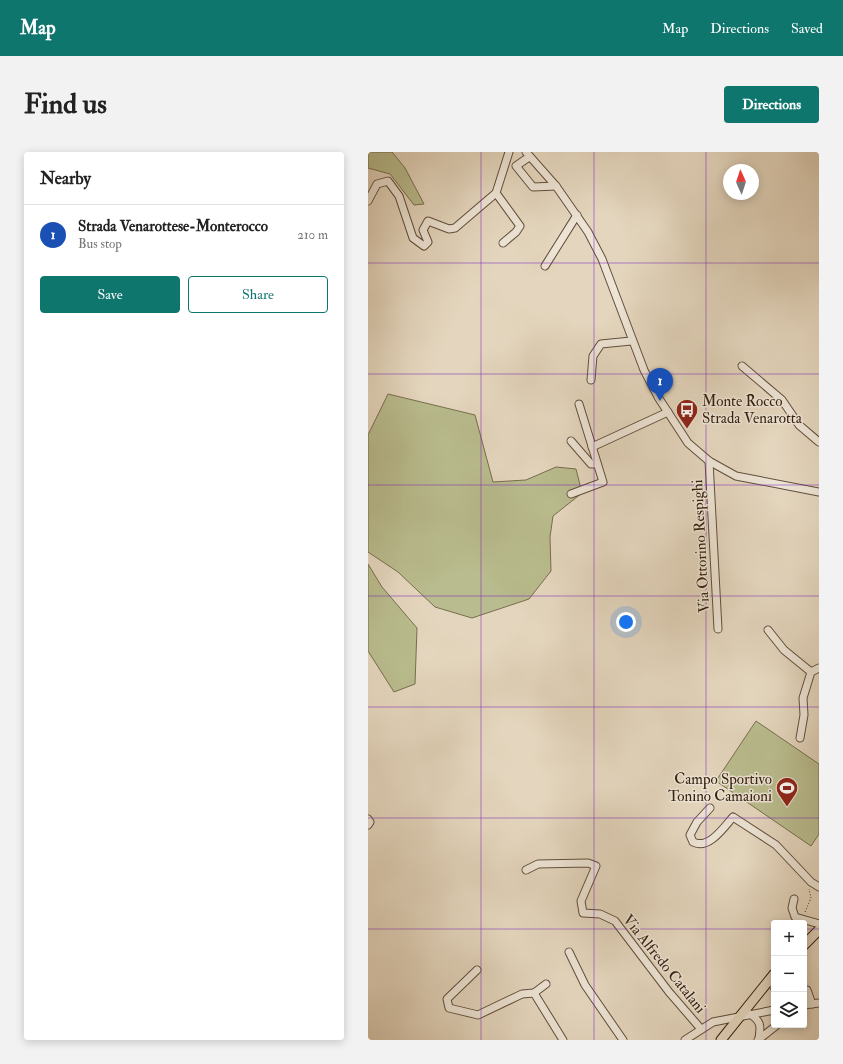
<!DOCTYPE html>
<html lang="en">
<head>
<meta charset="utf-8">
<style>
	body { margin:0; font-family:"IM FELL Double Pica",serif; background:#f2f2f2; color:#222 }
	.controls { position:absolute; right:12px; bottom:12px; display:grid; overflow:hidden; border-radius:4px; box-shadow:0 2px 10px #0003 }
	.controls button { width:36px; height:36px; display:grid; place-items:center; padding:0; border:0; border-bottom:1px solid #e0e0e0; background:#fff; color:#222; font:20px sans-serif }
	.compass { position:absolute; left:355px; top:12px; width:36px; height:36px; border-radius:50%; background:#fff; box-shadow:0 2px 10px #0003; rotate:357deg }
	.you { position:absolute; left:258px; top:470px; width:14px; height:14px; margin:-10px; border:3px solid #fff; border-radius:50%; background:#1a73e8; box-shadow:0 0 0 6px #1a73e833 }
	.badge { display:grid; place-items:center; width:26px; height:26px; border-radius:50%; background:#0f766e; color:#fff; font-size:13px; font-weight:700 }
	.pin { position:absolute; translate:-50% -33px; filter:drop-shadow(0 1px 2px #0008) }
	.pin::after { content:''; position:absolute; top:21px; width:14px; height:12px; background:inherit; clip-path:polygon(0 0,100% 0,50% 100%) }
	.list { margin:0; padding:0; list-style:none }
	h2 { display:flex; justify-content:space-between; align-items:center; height:52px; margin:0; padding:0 16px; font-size:17px }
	h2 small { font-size:13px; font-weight:400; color:#767676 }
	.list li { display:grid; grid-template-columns:26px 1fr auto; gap:12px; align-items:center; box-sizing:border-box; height:60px; padding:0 16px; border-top:1px solid #e0e0e0 }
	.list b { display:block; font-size:15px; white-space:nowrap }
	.list p { margin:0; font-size:13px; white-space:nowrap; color:#767676 }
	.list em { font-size:13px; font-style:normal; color:#767676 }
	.actions { display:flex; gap:8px; padding:12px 16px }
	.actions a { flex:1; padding:9px 0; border:1px solid #0f766e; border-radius:4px; text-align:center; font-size:14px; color:#0f766e }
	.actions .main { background:#0f766e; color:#fff }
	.icon { flex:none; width:22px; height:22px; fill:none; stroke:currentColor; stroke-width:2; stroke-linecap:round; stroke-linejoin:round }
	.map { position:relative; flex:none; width:451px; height:888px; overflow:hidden; border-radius:4px }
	header { display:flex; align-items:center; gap:24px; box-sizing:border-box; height:56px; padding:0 20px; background:#0f766e; color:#fff }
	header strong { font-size:19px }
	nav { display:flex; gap:22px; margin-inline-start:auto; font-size:14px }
	.intro { display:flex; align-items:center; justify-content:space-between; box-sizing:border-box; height:96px; padding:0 24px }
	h1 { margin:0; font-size:28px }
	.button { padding:10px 18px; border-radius:4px; background:#0f766e; color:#fff; font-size:14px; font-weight:700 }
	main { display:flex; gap:24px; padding:0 24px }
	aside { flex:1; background:#fff; border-radius:4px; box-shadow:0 2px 10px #0003 }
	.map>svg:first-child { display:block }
	.green { fill:#b9bc8e; stroke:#776e4e }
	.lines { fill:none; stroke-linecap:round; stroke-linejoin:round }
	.minor-casing { stroke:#614e3b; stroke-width:9 }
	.major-casing { stroke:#35200f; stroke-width:11 }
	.path { stroke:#35200f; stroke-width:1; stroke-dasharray:1 2; stroke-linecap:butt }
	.minor { stroke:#ede4d5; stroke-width:7 }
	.major { stroke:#e4d6be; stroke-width:9 }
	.grid { fill:none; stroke:#7b2cbf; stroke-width:1; stroke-opacity:0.55 }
	.labels { text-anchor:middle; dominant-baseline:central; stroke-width:3; stroke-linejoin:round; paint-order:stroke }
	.poi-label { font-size:15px; fill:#35200f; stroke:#ede4d5; text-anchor:start }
	.street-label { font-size:15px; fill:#35200f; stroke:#ede4d5 }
</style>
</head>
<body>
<header>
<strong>Map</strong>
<nav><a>Map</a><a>Directions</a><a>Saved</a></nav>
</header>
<div class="intro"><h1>Find us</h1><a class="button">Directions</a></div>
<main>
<aside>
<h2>Nearby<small></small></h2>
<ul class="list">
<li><span class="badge" style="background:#1a4fb4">1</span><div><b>Strada Venarottese-Monterocco</b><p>Bus stop</p></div><em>210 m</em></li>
</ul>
<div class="actions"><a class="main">Save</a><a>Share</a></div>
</aside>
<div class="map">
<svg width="451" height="888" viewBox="0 0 451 888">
	<rect width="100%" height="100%" fill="#e4d6be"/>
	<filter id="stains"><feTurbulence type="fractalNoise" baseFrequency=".005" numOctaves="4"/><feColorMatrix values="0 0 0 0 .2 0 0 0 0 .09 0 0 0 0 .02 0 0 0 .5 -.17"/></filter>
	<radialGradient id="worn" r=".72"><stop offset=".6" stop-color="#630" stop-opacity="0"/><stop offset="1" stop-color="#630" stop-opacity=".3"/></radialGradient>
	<g class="green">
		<path d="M0 0H24L37 16 56 52 46 53 22 22 0 16Z"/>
		<path d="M20 242 107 263 125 330 158 328 188 315 208 317 214 341 185 364 182 385 183 419 161 447 104 466 67 455 30 420 0 400V283Z"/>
		<path d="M0 412 14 435 49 476 47 532 26 540 0 499Z"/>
		<path d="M388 569 451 612V682L443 694 348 629Z"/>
	</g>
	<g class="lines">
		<g class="minor-casing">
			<g id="minor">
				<path d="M158 0 188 34 220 80 234 107 276 218 290 245 320 291 341 309 368 324 451 340"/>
				<path d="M161 5 148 14 165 35 188 34"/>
				<path d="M128 41 152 74 148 80 135 91"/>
				<path d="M0 49 9 32 20 29 31 44 45 86 56 94 60 90 55 78 60 69 81 77 87 76 128 41 141 0"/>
				<path d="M177 114 209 63"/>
				<path d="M374 214 414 248 431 273 451 290"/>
				<path d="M223 228 225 204 233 192 263 189"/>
				<path d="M203 289 223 312H229"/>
				<path d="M224 295 300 260"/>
				<path d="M341 309 350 477"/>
				<path d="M203 342 235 330 211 252"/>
				<path d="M400 478 416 498 443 520"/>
				<path d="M432 586 436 563 435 546 443 520 451 516"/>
				<path d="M342 656 329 670 322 683 325 690C341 698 356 675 365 665L408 693 443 730 451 735"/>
				<path d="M0 667 2 670 0 673"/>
				<path d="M158 718 170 712 220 711 228 714 213 749 215 761 232 762 247 769 301 840 333 877"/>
				<path d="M426 747 424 756 427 765 451 772"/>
				<path d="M201 800 217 833 255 888"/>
				<path d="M109 818 79 847 81 856 110 863 154 842 166 841 195 888"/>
				<path d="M406 826V835"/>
				<path d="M436 838H439L444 852"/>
				<path d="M166 841 178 832"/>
				<path d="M436 853 451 851"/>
				<path d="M382 862C393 869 393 874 391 886"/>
				<path d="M317 888 345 870 406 858"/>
				<path d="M390 888 409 873"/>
			</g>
		</g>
		<g class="major-casing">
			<g id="major">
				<path d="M436 793 451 778"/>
				<path d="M353 888 406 822"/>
			</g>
		</g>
		<path class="path" d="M437 760 443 746 441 737"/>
		<use href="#minor" class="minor"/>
		<use href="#major" class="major"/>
	</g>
	<path class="grid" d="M113 0V888M226 0V888M338 0V888M0 111H451M0 222H451M0 333H451M0 444H451M0 555H451M0 666H451M0 777H406M436 777H451"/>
	<defs>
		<g id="bus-pin" transform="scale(1.15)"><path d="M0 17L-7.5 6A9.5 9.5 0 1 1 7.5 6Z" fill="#8f2418" stroke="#ede4d5"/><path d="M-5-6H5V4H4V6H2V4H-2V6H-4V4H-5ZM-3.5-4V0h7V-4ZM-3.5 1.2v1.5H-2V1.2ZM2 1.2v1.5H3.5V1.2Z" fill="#fff"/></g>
		<g id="stadium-pin" transform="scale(1.15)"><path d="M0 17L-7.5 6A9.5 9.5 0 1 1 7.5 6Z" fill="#8f2418" stroke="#ede4d5"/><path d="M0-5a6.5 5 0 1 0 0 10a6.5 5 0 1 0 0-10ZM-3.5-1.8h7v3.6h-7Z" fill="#fff"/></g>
	</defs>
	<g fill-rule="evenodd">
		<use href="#bus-pin" x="319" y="258"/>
		<use href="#stadium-pin" x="419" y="636"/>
	</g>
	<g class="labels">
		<g class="poi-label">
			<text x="334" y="249">Monte Rocco<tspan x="334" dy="17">Strada Venarotta</tspan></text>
			<text x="404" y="627" text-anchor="end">Campo Sportivo<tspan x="404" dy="17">Tonino Camaioni</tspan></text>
		</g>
		<g class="street-label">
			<text transform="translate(333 394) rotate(-93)">Via Ottorino Respighi</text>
			<text transform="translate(296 812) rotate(51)">Via Alfredo Catalani</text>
		</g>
	</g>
	<rect width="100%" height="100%" filter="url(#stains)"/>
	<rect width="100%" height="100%" fill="url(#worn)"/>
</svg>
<div class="controls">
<button>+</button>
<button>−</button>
<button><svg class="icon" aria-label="layers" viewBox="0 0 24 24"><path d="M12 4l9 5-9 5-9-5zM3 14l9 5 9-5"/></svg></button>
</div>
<svg class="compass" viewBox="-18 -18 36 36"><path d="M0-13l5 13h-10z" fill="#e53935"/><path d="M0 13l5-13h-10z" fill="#767676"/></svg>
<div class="you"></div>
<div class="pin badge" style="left:292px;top:249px;background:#1a4fb4">1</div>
</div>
</main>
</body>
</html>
